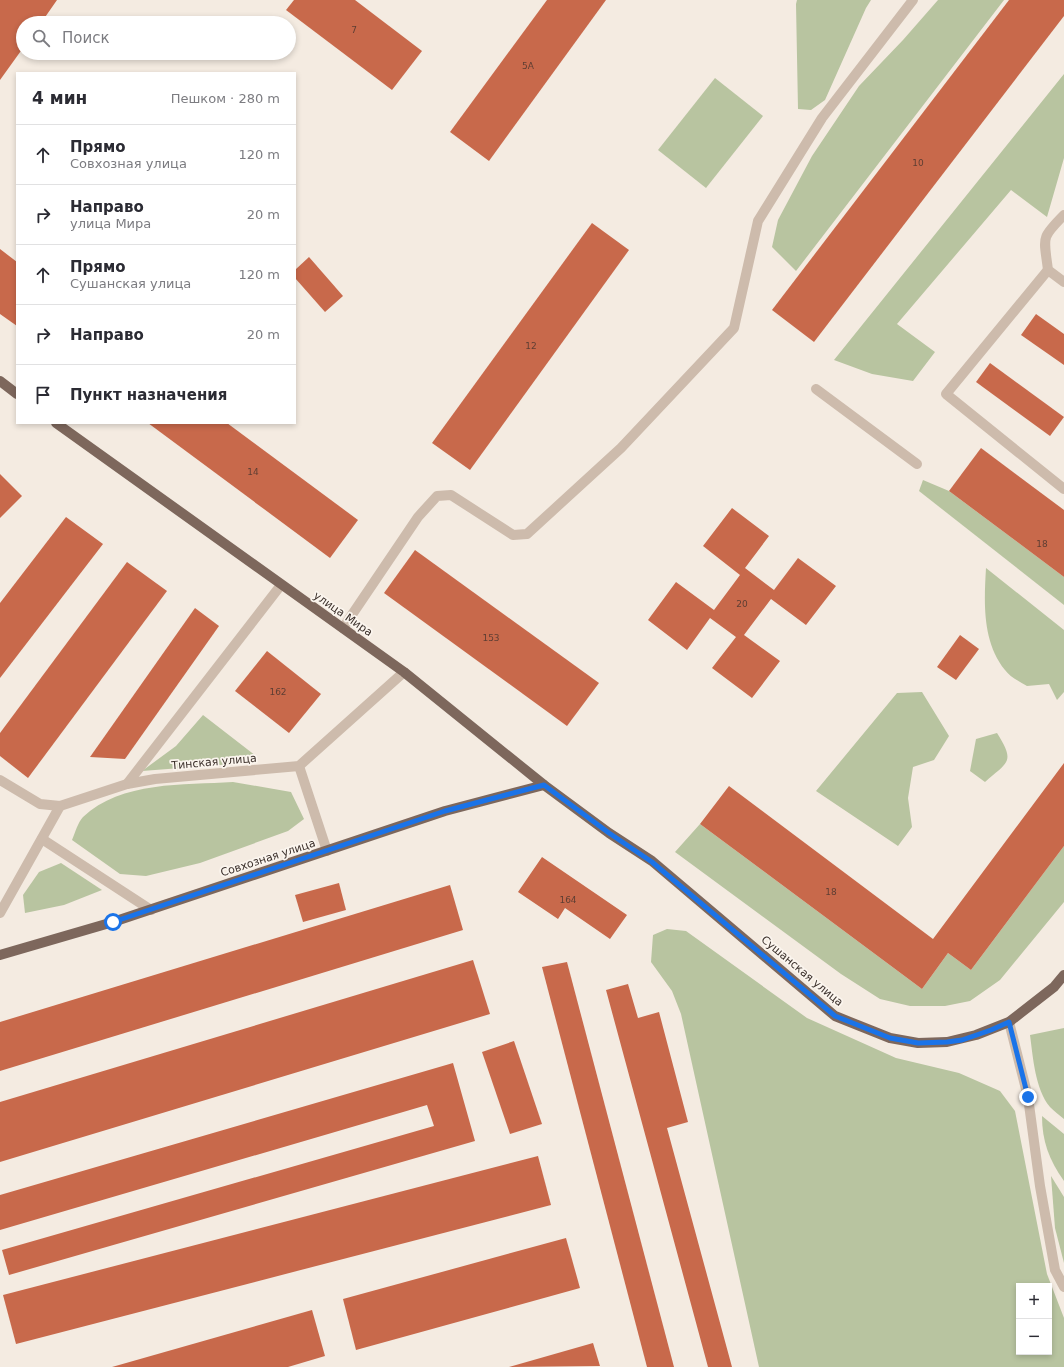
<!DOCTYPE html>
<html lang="ru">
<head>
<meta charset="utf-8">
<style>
	body { margin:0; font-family:"DejaVu Sans",sans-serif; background:#f7f7f7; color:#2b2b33 }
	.controls { position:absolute; right:12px; bottom:12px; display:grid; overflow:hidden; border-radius:0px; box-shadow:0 2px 6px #0003 }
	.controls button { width:36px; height:36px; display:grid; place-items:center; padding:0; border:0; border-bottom:1px solid #e1e1e2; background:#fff; color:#2b2b33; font:20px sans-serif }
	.stop { position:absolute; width:12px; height:12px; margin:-9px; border:3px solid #1a73e8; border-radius:50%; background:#fff }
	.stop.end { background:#1a73e8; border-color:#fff; box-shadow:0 1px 4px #0008 }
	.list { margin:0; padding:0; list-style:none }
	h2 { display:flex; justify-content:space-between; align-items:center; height:52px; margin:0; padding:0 16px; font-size:17px }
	h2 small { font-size:13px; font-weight:400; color:#7c7c81 }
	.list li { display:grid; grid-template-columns:26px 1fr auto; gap:12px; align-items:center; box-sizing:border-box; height:60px; padding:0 16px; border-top:1px solid #e1e1e2 }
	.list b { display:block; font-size:15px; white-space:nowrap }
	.list p { margin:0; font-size:13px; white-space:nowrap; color:#7c7c81 }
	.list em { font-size:13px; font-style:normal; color:#7c7c81 }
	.icon { flex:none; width:22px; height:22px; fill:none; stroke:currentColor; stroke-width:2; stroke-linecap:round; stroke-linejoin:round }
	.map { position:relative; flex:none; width:1064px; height:1367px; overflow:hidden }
	.search { position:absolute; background:#fff; box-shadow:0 2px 6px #0003; left:16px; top:16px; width:280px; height:44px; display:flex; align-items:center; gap:10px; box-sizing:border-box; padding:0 14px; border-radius:22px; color:#7c7c81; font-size:15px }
	.panel { position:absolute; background:#fff; box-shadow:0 2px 6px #0003; left:16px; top:72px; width:280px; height:352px; border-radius:0px }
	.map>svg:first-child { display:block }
	.green { fill:#b8c4a0; fill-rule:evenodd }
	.building { fill:#c8694b }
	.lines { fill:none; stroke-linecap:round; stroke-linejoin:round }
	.minor { stroke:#cdbbac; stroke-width:10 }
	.major { stroke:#7d675c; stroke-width:10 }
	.route { stroke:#1a73e8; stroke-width:5 }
	.labels { text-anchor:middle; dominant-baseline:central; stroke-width:3.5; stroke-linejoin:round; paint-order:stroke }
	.number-label { font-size:9px; fill:#5e3e33 }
	.street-label { font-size:11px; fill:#3b302b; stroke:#fbf5ee }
</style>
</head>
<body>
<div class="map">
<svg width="1064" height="1367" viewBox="0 0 1064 1367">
	<rect width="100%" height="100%" fill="#f4ebe1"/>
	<g class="green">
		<path d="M797 0H871L866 8 825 100 811 110 798 109 796 4Z"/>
		<path d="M938 0H1004L796 271 772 247 778 220 812 156 859 86 903 40Z"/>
		<path d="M1064 74V158L1047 217 1011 190 897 324 935 352 913 381 872 374 834 360Z"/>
		<path d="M715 78 763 116 706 188 658 150Z"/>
		<path d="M923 480 949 491 1064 577V605L919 491Z"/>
		<path d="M986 568 1064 630V692L1057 700 1049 684 1027 686C1020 682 1010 677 1005 670 982 641 984 603 986 568Z"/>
		<path d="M922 692 949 736 934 760 913 767 908 798 912 827 898 846 816 791 897 693Z"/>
		<path d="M203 715 256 756 233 764 142 771 176 746Z"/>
		<path d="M997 733C1015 762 1009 761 985 782L970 771 976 739Z"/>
		<path d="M233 782 291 792 304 819 288 831 200 863 146 876 120 874 72 840C75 833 78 822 83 817 121 781 184 785 233 782Z"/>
		<path d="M700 824 922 989 948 953 971 970 1064 846V902L1000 980 970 1001 945 1006H910L880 999 841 974 675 852Z"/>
		<path d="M61 863 102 890 64 905 25 913 23 895 39 872Z"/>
		<path d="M667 929 686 931 807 1018 896 1058 959 1073 1000 1091 1015 1111 1047 1274 1064 1318V1367H759L681 1014 672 991 651 962 653 935ZM1019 1286H1049V1352H1019Z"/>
		<path d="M1064 1028V1119C1059 1115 1054 1111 1050 1107 1035 1089 1033 1057 1030 1035Z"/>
		<path d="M1042 1116 1064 1134V1181C1049 1160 1042 1141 1042 1116Z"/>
		<path d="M1051 1176 1064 1197V1263L1055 1228Z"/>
	</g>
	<g class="building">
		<path d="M0 0H57L41 23H23V48L0 80Z"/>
		<path d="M294 0H355L422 51 392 90 286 10Z"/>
		<path d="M547 0H606L489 161 450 132Z"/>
		<path d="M1009 0H1064V16L814 342 772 310Z"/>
		<path d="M592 223 629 250 470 470 432 443Z"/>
		<path d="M0 249 17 262V326L0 314Z"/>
		<path d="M309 257 343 296 325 312 295 278V270Z"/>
		<path d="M1036 314 1064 334V365L1021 335Z"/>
		<path d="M990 363 1064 417 1050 436 976 382Z"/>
		<path d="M148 423H227L358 520 330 558Z"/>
		<path d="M981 448 1064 510V577L949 491Z"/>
		<path d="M0 474 22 496 0 518Z"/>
		<path d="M732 508 769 536 745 568 774 590 798 558 836 586 806 625 771 599 744 635 780 661 752 698 712 668 736 637 710 618 687 650 648 620 676 582 714 610 740 575 703 546Z"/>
		<path d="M66 517 103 544 0 678V603Z"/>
		<path d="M415 550 599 683 567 726 384 593Z"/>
		<path d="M127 562 167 591 28 778 0 756V733Z"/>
		<path d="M195 608 219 626 125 759 90 757Z"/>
		<path d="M960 635 979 649 956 680 937 667Z"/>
		<path d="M267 651 321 694 289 733 235 691Z"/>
		<path d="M1064 763V846L971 970 948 953 922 989 700 824 729 786 933 939Z"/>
		<path d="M542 857 627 915 610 939 565 908 558 919 518 892Z"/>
		<path d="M339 883 346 910 303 922 295 895Z"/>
		<path d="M450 885 463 930 0 1071V1022Z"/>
		<path d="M473 960 490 1014 0 1162V1102Z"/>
		<path d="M567 962 674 1367H647L542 967Z"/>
		<path d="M628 984 638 1018 659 1012 688 1122 667 1128 732 1367H708L606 990Z"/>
		<path d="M514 1041 542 1124 510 1134 482 1052Z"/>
		<path d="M453 1063 475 1141 9 1275 2 1250 434 1126 427 1105 0 1230V1195Z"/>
		<path d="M538 1156 551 1205 16 1344 3 1295Z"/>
		<path d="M566 1238 580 1288 356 1350 343 1299Z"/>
		<path d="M312 1310 325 1356 288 1367H112Z"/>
		<path d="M593 1343 600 1366 509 1367Z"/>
	</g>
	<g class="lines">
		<g class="minor">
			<path d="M1064 215C1040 239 1044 237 1048 270L1064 282"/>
			<path d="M1048 270 946 394 1064 489"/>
			<path d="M816 389 917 464"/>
			<path d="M343 628 418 517 437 496 451 495 513 535 527 534 621 448 734 328 758 221 822 118 913 0"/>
			<path d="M299 766 327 851"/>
			<path d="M0 780 40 804 60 806 127 784 155 779 299 766 404 672"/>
			<path d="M127 784 281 585"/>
			<path d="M42 839 151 910"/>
			<path d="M0 913 60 806"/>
			<path d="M1009 1022 1028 1097 1040 1186 1055 1270 1064 1287"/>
		</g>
		<g class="major">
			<path d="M0 381 17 394"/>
			<path d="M56 423 404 672 544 785 609 833 652 861 835 1016 890 1038 918 1043 947 1042 976 1035 1009 1022 1054 987 1064 975"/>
			<path d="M0 955 113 922 445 811 544 785"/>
		</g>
	</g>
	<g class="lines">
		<path class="route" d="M113 922 445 811 544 785 609 833 652 862 835 1016 890 1038 918 1043 947 1042 962 1040 991 1030 1009 1022 1028 1097"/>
	</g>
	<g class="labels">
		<g class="number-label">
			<text x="354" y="30">7</text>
			<text x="528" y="66">5А</text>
			<text x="918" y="163">10</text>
			<text x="531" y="346">12</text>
			<text x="253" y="472">14</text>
			<text x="1042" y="544">18</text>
			<text x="742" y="604">20</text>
			<text x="491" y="638">153</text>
			<text x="278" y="692">162</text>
			<text x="831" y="892">18</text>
			<text x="568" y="900">164</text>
		</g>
		<g class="street-label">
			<text transform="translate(343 614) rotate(35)">улица Мира</text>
			<text transform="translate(214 762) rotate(-5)">Тинская улица</text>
			<text transform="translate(268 858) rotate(-18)">Совхозная улица</text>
			<text transform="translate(802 971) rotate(40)">Сушанская улица</text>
		</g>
	</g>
</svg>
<div class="controls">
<button>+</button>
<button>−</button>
</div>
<div class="stop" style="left:113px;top:922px"></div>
<div class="stop end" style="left:1028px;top:1097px"></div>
<div class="search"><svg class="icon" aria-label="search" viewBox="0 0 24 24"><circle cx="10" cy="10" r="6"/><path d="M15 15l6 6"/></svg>Поиск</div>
<section class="panel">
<h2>4 мин<small>Пешком · 280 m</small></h2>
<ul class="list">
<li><svg class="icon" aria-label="ahead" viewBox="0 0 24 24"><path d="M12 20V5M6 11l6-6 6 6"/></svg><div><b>Прямо</b><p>Совхозная улица</p></div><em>120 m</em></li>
<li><svg class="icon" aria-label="right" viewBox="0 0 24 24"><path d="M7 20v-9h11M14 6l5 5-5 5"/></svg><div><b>Направо</b><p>улица Мира</p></div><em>20 m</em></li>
<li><svg class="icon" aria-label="ahead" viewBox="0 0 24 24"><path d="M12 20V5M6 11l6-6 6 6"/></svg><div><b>Прямо</b><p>Сушанская улица</p></div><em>120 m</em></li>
<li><svg class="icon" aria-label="right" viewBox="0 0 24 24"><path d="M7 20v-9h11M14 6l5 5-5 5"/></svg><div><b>Направо</b></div><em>20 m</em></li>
<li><svg class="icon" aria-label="arrive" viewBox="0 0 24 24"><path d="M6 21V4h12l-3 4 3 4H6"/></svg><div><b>Пункт назначения</b></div></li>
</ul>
</section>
</div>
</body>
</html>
